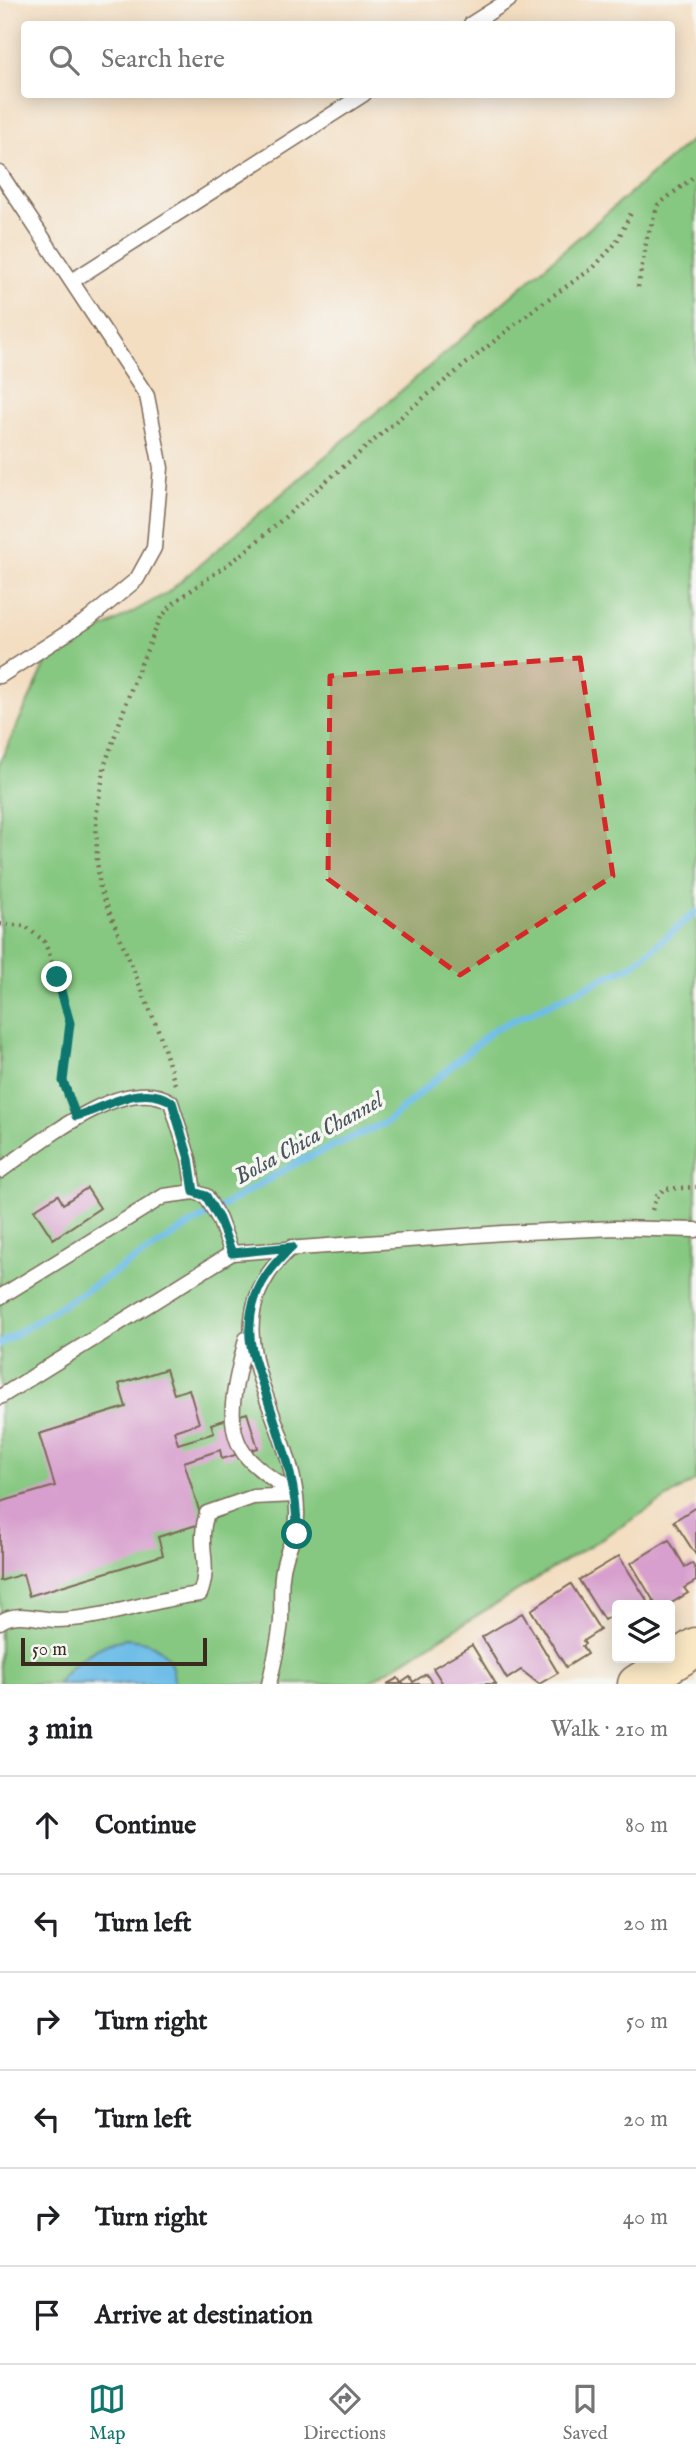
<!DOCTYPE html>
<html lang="en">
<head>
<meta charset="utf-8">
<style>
	body { margin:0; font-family:"IM FELL English",serif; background:#f6f6f6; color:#202124 }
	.controls { position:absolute; right:21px; bottom:21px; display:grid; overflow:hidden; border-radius:7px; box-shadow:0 4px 18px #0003 }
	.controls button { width:63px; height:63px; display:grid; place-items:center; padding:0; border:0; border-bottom:2px solid #e0e0e0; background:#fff; color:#202124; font:35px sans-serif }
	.scale { position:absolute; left:21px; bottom:18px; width:186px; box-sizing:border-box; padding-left:7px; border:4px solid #3b2a1e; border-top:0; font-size:19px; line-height:24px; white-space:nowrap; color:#3b2a1e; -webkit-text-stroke:5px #f6f6f2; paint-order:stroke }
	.stop { position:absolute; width:21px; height:21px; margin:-16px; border:5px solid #0f766e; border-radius:50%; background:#fff }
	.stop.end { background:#0f766e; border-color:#fff; box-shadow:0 2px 7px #0008 }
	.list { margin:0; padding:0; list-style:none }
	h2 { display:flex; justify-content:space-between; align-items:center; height:91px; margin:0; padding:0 28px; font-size:30px }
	h2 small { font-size:23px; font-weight:400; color:#757577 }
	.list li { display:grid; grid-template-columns:46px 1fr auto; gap:21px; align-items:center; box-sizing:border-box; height:98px; padding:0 28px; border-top:2px solid #e0e0e0 }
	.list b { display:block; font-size:26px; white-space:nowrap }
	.list em { font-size:23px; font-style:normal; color:#757577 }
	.icon { flex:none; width:38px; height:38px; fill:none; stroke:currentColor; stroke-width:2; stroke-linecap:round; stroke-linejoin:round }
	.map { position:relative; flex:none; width:696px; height:1684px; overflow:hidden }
	.search { position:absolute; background:#fff; box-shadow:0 4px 18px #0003; left:21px; right:21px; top:21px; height:77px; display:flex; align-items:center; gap:18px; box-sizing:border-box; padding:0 24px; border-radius:7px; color:#757577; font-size:26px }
	.sheet { height:679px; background:#fff }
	nav { display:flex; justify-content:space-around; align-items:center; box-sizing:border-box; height:98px; border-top:2px solid #e0e0e0; background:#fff; font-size:19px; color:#757577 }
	nav a { display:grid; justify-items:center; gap:4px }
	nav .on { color:#0f766e }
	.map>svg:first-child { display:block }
	.green { fill:#86c881; stroke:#607950; stroke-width:2 }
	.water { fill:#6ebde8; stroke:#547483; stroke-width:2 }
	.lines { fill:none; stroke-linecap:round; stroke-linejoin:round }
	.stream { stroke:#6ebde8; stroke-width:7 }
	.building { fill:#d79fcd }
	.lane-casing { stroke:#7b6957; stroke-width:17 }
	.secondary-casing { stroke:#7b6957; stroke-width:41 }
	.path { stroke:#7b6957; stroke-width:4.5; stroke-dasharray:2 5; stroke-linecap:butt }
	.lane { stroke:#fff; stroke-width:14 }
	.secondary { stroke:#f9e7c3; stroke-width:38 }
	.route { stroke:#0f766e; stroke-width:9 }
	.marked { fill:#d62828; fill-opacity:0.2; stroke:#d62828; stroke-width:5; stroke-dasharray:14 9; stroke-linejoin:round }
	.labels { text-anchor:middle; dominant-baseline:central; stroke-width:7; stroke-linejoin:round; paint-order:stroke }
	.water-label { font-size:23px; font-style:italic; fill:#4a565b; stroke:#f6f6f2 }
</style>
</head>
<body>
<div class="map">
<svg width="696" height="1684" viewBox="0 0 696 1684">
	<rect width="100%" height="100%" fill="#f6f6f2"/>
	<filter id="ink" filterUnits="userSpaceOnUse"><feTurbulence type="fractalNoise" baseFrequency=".0143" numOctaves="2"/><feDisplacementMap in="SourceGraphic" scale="14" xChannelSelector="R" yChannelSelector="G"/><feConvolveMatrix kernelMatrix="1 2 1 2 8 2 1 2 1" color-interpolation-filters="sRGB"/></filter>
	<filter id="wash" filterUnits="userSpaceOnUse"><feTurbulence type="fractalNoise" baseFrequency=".00686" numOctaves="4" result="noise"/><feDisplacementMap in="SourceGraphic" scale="28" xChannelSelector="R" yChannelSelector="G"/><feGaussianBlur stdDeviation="1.57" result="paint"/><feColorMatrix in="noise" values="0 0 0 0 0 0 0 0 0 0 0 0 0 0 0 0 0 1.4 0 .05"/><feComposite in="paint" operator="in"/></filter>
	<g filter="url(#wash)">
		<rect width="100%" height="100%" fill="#f3dec2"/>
		<path class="green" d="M696 136V1480L366 1684H0V762L48 659 167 593Z"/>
		<path class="water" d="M124 1639C155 1640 174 1652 174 1684H58C70 1662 100 1644 124 1639Z"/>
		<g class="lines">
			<path class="stream" d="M0 1344 190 1225 300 1161 387 1122 493 1030 633 965 696 912"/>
		</g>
		<g id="blocks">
			<g class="building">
				<path d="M87 1188 100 1208 53 1239 34 1210 58 1195 63 1204Z"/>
				<path d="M166 1369 174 1394 189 1389 199 1423 174 1431 178 1444 214 1433 211 1424 247 1413 258 1448 222 1459 220 1450 184 1462 203 1523 158 1537 163 1555 29 1596 23 1574 0 1581V1502L55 1486 39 1434 126 1407 119 1384Z"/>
				<path d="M696 1507V1555L674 1521Z"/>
				<path d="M669 1540 685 1567 692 1563 696 1570V1581L684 1588 688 1593 668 1605H656L631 1563Z"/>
				<path d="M619 1556 650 1605H617V1612L604 1620 579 1580Z"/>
				<path d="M571 1584 600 1630 583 1641 585 1644 582 1646 587 1654 566 1667 531 1610Z"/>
				<path d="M522 1613 558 1673 539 1684 521 1670 507 1679 482 1637Z"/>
				<path d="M472 1645 496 1684H443L433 1668Z"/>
				<path d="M426 1674 433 1684H387L398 1678 401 1683 410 1677 413 1682Z"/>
			</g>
		</g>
	</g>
	<g filter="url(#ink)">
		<use href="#blocks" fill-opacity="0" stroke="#7b6957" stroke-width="2"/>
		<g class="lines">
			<g class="lane-casing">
				<g id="lane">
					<path d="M471 24 509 0"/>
					<path d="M0 173 147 396 161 468 154 548 137 579 89 619 0 676"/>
					<path d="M72 281 364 94"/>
					<path d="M0 1171C39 1144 124 1072 171 1102L189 1159 194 1192"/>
					<path d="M0 1297 164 1196 194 1192 206 1196 219 1219 232 1253"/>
					<path d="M246 1339C238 1375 220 1425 247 1457 260 1472 279 1483 295 1495"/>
					<path d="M0 1397 232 1253 503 1233 615 1228 696 1230"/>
					<path d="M0 1622C18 1610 38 1620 58 1620 106 1619 152 1599 200 1594 212 1563 196 1546 207 1513L253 1497 295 1495"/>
					<path d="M269 1684C274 1663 279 1642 281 1621 282 1599 279 1578 286 1557 291 1540 298 1530 297 1511 295 1416 199 1330 292 1247"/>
				</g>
			</g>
			<g class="secondary-casing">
				<path id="secondary" d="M637 1684 696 1647"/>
			</g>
			<g class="path">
				<path d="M638 287 647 238 658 205 696 175"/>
				<path d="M0 924 25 926 44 941 49 953 70 1023 63 1081 69 1102"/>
				<path d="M175 1084 159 1032 100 889 97 860 96 816 105 764 135 678 161 617 176 601 241 555 416 404 538 306 593 268 616 243 631 213"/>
				<path d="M652 1210 656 1197 664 1189 696 1187"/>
			</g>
			<use href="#lane" class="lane"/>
			<use href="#secondary" class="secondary"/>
		</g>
	</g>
	<g class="lines" filter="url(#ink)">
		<path class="route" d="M57 977 70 1023 63 1081 76 1116C108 1107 140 1082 172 1102L189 1159 194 1192 206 1196 219 1219 232 1253 292 1247C269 1267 251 1293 250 1325 248 1347 257 1368 264 1388 279 1436 298 1483 297 1534"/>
	</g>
	<path class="marked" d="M580 658 613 876 460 975 328 879 330 676Z"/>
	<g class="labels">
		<g class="water-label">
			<text transform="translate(309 1139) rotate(-29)">Bolsa Chica Channel</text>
		</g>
	</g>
</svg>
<div class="controls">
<button><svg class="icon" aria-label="layers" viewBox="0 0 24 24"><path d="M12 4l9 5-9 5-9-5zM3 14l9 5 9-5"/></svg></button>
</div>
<div class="scale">50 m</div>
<div class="stop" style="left:297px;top:1534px"></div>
<div class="stop end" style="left:57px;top:977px"></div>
<div class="search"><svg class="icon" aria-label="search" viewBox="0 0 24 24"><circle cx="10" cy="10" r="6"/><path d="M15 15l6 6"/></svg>Search here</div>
</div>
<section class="sheet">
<h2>3 min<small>Walk · 210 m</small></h2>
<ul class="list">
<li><svg class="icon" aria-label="ahead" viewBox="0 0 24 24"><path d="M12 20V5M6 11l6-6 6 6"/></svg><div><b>Continue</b></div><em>80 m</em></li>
<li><svg class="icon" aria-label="left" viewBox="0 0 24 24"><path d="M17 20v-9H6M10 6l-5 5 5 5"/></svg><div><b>Turn left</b></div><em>20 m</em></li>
<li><svg class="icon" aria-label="right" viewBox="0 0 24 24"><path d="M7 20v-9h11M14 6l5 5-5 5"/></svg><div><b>Turn right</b></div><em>50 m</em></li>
<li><svg class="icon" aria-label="left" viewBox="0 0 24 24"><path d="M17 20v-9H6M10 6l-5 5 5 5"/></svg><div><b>Turn left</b></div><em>20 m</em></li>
<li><svg class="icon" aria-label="right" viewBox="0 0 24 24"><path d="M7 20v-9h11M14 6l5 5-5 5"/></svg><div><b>Turn right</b></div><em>40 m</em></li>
<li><svg class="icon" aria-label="arrive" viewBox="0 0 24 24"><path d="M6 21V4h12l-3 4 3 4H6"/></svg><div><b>Arrive at destination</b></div></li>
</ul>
</section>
<nav>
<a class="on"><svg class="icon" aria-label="map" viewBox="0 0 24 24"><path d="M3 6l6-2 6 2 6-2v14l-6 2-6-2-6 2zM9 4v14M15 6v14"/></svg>Map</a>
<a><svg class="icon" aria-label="directions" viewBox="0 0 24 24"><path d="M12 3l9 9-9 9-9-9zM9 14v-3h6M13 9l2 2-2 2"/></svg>Directions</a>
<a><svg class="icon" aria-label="saved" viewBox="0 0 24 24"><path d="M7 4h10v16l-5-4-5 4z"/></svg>Saved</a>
</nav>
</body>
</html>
